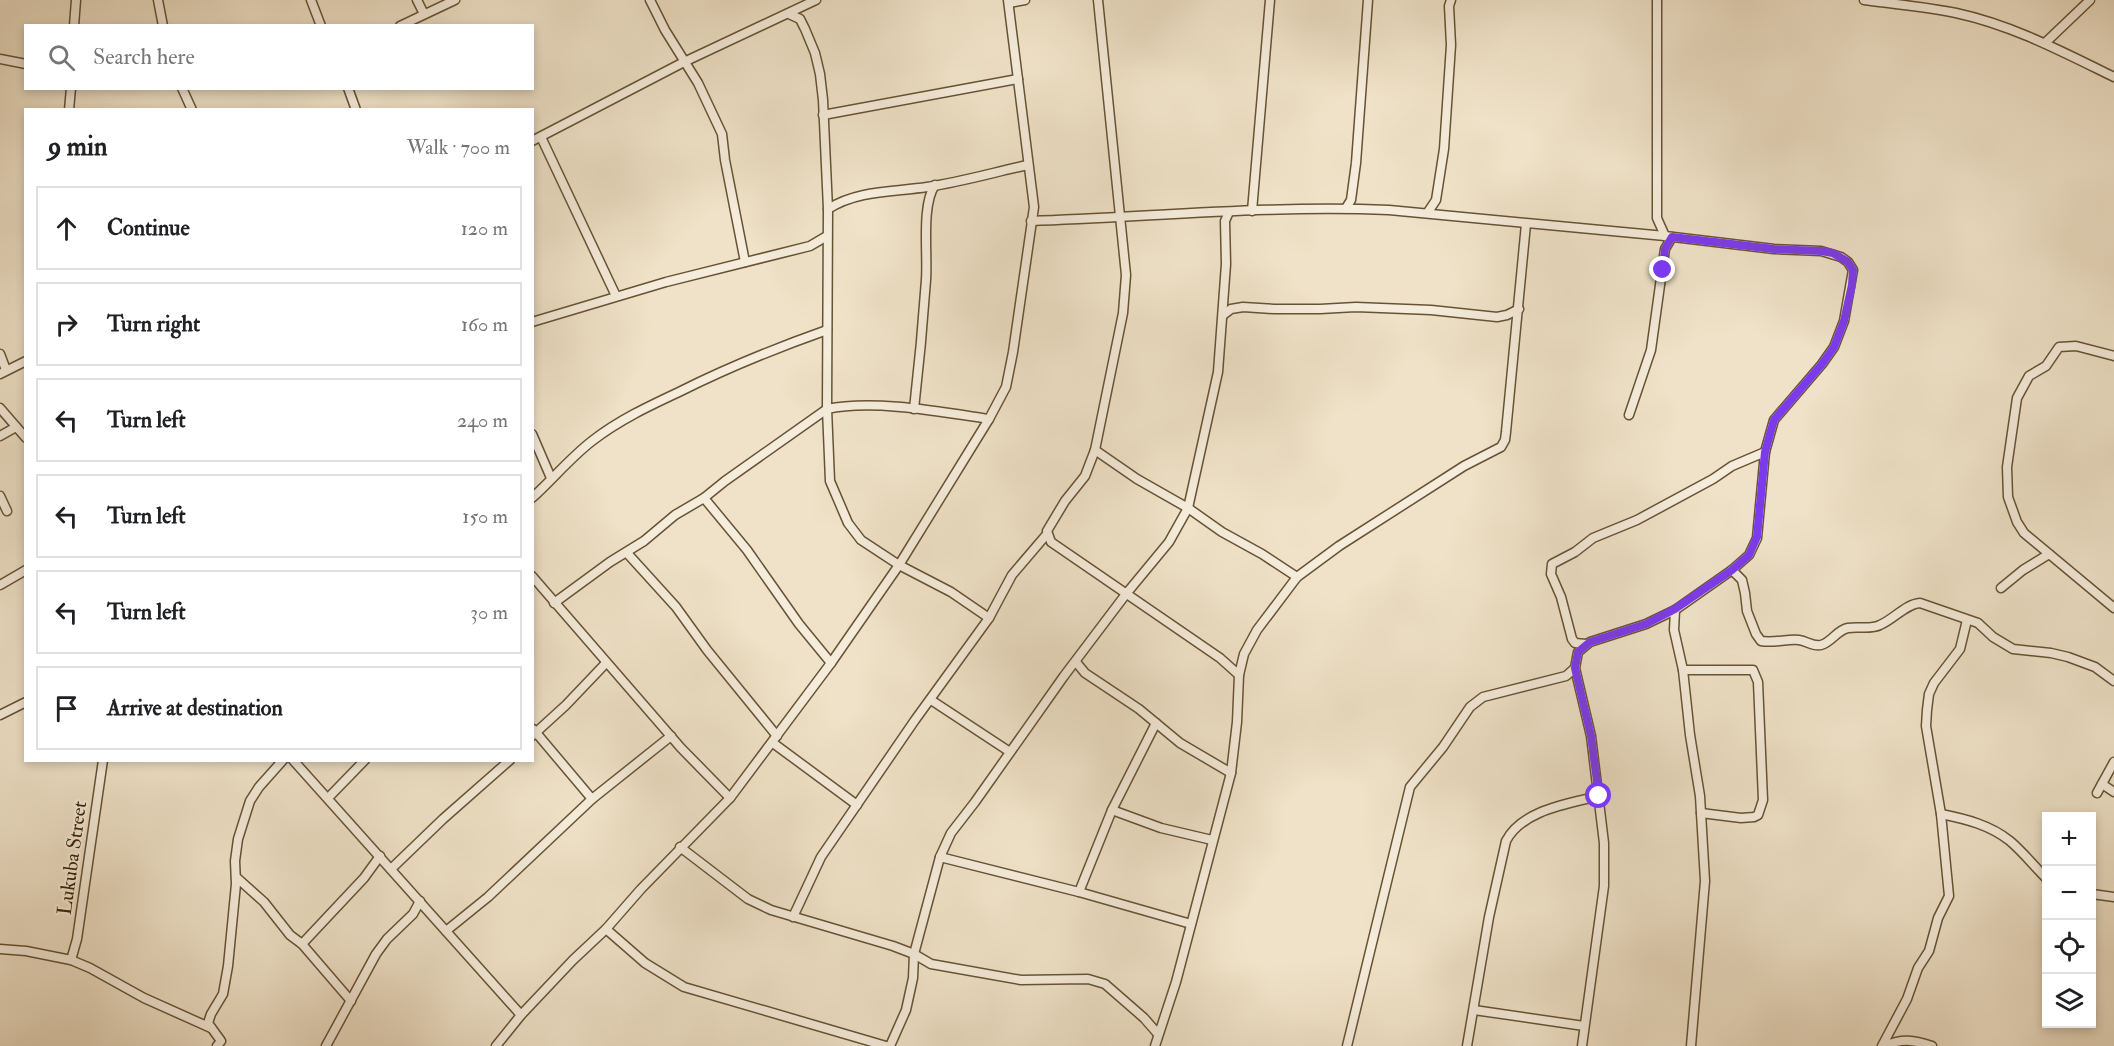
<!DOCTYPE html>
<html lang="en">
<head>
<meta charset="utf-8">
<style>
	body { margin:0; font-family:"IM FELL Double Pica",serif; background:#f2f2f2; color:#202124 }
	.controls { position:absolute; right:18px; bottom:18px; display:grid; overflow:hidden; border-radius:0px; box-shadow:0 3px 9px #0003 }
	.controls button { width:54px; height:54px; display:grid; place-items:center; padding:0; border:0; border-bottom:2px solid #e0e0e0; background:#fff; color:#202124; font:30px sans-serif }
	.stop { position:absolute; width:18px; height:18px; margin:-14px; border:4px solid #7c3aed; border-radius:50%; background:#fff }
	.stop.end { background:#7c3aed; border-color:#fff; box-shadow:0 2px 6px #0008 }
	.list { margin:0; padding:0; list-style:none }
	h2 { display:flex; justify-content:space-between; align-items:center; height:78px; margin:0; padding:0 24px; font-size:26px }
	h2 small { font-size:20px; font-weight:400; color:#757577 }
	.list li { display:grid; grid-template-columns:39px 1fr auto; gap:18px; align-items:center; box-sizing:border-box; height:84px; margin:0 12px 12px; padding:0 12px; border:2px solid #e0e0e0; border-radius:0px }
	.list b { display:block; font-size:22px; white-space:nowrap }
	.list em { font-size:20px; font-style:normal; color:#757577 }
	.icon { flex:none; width:33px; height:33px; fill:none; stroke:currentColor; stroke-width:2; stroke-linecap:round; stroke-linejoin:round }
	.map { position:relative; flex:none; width:2114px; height:1046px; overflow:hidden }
	.search { position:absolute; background:#fff; box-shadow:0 3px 9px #0003; left:24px; top:24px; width:510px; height:66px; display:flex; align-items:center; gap:15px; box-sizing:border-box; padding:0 21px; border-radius:0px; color:#757577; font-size:22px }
	.panel { position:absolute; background:#fff; box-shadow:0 3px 9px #0003; left:24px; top:108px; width:510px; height:654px; border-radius:0px }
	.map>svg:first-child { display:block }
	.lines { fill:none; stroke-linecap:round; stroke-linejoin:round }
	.minor-casing { stroke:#665334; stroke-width:11 }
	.minor { stroke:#f5ecdb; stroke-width:8 }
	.route { stroke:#7c3aed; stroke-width:8 }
	.labels { text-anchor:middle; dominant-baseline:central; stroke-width:4.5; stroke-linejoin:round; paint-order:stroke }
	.street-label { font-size:20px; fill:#392303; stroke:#f5ecdb }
</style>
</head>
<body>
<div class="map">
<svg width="2114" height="1046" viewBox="0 0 2114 1046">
	<rect width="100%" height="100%" fill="#efe2c8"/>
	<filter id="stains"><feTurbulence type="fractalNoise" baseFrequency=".00333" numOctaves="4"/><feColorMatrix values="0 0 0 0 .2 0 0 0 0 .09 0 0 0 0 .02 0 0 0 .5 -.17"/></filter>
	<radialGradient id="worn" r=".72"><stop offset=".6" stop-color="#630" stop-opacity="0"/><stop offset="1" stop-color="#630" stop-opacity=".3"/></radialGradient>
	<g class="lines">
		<g class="minor-casing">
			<g id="minor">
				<path d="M158 0 163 26"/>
				<path d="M311 0 321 26"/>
				<path d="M417 0 424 14"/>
				<path d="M650 0 665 30 698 83 722 134 725 160 745 262"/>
				<path d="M1098 0 1126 275 1123 313 1095 450 1085 476 1065 501 1047 531 1051 542 1220 658 1239 675"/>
				<path d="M1657 0V218L1665 236"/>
				<path d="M1864 0C1895 4 1926 7 1956 13 2012 25 2063 52 2114 77"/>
				<path d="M1009 3 1025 0"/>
				<path d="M789 14 800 19 805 29 815 53 820 74 823 100 828 209 827 409 830 481 848 523 861 540 899 565 951 592 989 618"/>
				<path d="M74 26 76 0"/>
				<path d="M400 26 455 0"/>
				<path d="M2045 43 2090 0"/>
				<path d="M0 59 26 64"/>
				<path d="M182 88 192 110"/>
				<path d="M348 88 356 110"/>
				<path d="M69 110 71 88"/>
				<path d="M823 115 1018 79"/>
				<path d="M541 137 616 296"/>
				<path d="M532 141 684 62 816 0"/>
				<path d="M1346 208 1351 200 1356 163 1368 0"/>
				<path d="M828 209C857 190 894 192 927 187 961 182 995 172 1028 165"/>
				<path d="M1252 211 1270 0"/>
				<path d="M1428 212 1436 200 1444 149 1451 45 1449 6 1451 0"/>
				<path d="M1031 221C1150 217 1270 205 1389 210L1665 236 1774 249 1821 251 1841 257 1848 262 1853 270 1844 321 1834 347 1822 364 1774 420 1765 452 1757 538 1749 555 1732 570 1675 610 1646 624 1590 642 1578 652 1575 668 1591 736 1604 843V886L1582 1046"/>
				<path d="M1223 315 1231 309 1243 307 1274 309H1320L1356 307 1431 310 1497 317 1507 315 1519 309"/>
				<path d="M532 322 666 282 810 246 827 236"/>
				<path d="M0 354 6 370"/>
				<path d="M2114 356 2076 346 2059 347 2046 366 2029 376 2017 398 2007 467 2008 497 2017 522 2024 533 2114 608"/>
				<path d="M0 374 26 361"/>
				<path d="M0 408 26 438"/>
				<path d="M914 409C919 366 923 323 926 280 928 254 921 205 935 185"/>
				<path d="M1629 415 1651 350 1665 249 1672 237"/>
				<path d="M532 434 551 478"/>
				<path d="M0 436 16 427"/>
				<path d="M1095 450 1137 479 1188 508 1222 532 1262 554 1297 577"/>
				<path d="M0 496 7 511"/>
				<path d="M532 498C553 479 570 458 592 441 619 420 649 406 679 392 727 368 776 348 827 330"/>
				<path d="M704 498 747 550 799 624 831 663"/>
				<path d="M627 553 676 607 707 650 777 736"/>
				<path d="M1732 570 1742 580 1745 593 1747 611 1756 634 1761 641C1774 643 1786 639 1799 640 1807 641 1813 647 1821 645 1832 642 1837 630 1848 628 1859 626 1870 630 1880 625 1894 619 1906 604 1920 603L1978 623 1993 637 2013 649 2051 653 2068 657 2095 667 2114 681"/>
				<path d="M532 576 681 748 730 798"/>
				<path d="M0 585 26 570"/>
				<path d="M2001 588 2023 570 2049 554"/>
				<path d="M554 603 610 562 644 541 675 515 704 498 725 481 827 409C873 399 942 412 989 419"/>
				<path d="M1675 610 1674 630 1683 670 1690 735 1700 796 1705 881 1691 1046"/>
				<path d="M1586 644 1575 643 1572 639 1561 597 1551 574 1552 564 1575 552 1593 538 1637 520 1713 479 1732 466 1765 452"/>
				<path d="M1076 662 1085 673 1139 709 1180 743 1231 773"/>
				<path d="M1683 670H1753L1758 682 1763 800 1758 815 1754 817 1741 818 1701 813"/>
				<path d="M931 700 1010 752"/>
				<path d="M0 715 26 702"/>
				<path d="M533 729 592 799"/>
				<path d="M532 736 566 705 606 663"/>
				<path d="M773 743 857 805"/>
				<path d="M293 760 521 1015"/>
				<path d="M2102 784 2114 792"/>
				<path d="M2097 793 2114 762"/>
				<path d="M328 798 365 760"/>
				<path d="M1112 810 1161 828 1212 840"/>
				<path d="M1941 814C1966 819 1990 825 2010 841 2023 852 2034 866 2046 878"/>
				<path d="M680 847 748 899 771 910 893 946 914 954 931 964 1021 980 1088 979 1105 984 1144 1018 1158 1034"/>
				<path d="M940 857 1079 892 1191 924"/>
				<path d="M391 869 443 819 510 760"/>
				<path d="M236 877 264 902 290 935 302 944 351 1001"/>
				<path d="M1079 892 1112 810 1156 723"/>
				<path d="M2092 894 2114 897"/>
				<path d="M793 917 821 857 915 720 989 618 1012 575 1047 534"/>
				<path d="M606 929 645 963 684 987 886 1046"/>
				<path d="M446 931 488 897 592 799 671 736"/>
				<path d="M302 944 364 878 380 856"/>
				<path d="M0 949 26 951 71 960 90 968 144 998 211 1028"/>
				<path d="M71 960 77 939 103 760"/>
				<path d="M1474 1010 1584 1026"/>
				<path d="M217 1046 221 1041 208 1023 211 1014 223 994 228 966 236 884 235 861 238 839 250 801 259 787 283 760"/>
				<path d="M326 1046 376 954 387 939 413 914 420 901"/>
				<path d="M496 1046 521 1015 573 960 606 929 641 889 730 798 831 663 899 565 989 419 1006 387 1013 352 1034 207 1008 0"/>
				<path d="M890 1046 906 1010 913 978 914 954 940 857 951 833 975 802 1064 676 1126 594 1169 542 1188 508 1218 372 1226 264 1225 221 1229 212"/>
				<path d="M1155 1046 1176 982 1231 773 1237 722 1239 675 1244 654 1257 630 1297 577 1339 546 1464 466 1501 447 1505 440 1506 432 1526 224"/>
				<path d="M1347 1046 1410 787 1443 747 1470 707 1483 697 1566 676 1575 668"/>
				<path d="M1467 1046 1489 917 1506 841C1522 810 1568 804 1599 796"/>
				<path d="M1882 1046 1907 999 1918 968 1929 951 1938 918 1949 896 1941 814 1926 726 1927 710 1929 694 1934 683 1960 649 1967 620"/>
				<path d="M1884 1046C1902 1038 1914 1040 1932 1046"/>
			</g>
		</g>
		<use href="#minor" class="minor"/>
	</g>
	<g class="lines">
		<path class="route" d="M1599 796 1591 736 1575 668 1578 652 1590 642 1646 624 1675 609 1732 570 1749 555 1757 537 1765 452 1774 420 1822 364 1834 347 1844 321 1852 285 1853 270 1848 262 1833 253 1821 251 1774 249 1672 237 1665 249 1663 270"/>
	</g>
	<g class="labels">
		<g class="street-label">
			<text transform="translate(72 858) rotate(-82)">Lukuba Street</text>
		</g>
	</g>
	<rect width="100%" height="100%" filter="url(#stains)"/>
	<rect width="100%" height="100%" fill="url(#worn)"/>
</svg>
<div class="controls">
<button>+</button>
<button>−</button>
<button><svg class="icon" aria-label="locate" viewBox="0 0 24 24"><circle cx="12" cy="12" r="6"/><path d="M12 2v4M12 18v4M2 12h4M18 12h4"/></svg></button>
<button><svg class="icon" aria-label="layers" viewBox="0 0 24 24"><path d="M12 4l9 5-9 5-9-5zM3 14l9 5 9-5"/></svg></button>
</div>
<div class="stop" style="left:1599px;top:796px"></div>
<div class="stop end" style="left:1663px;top:270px"></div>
<div class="search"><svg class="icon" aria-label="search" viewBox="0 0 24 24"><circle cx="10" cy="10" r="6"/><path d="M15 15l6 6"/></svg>Search here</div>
<section class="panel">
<h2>9 min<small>Walk · 700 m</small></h2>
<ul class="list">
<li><svg class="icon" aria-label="ahead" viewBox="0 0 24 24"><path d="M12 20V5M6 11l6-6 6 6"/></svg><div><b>Continue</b></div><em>120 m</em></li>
<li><svg class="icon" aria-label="right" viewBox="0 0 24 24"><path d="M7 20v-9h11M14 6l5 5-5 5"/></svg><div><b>Turn right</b></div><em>160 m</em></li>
<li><svg class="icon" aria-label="left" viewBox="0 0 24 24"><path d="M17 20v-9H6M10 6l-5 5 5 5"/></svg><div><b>Turn left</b></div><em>240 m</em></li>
<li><svg class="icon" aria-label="left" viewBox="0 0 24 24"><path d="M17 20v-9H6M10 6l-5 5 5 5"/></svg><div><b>Turn left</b></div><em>150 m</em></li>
<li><svg class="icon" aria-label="left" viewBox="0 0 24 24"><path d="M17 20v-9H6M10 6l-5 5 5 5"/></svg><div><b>Turn left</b></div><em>30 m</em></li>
<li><svg class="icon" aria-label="arrive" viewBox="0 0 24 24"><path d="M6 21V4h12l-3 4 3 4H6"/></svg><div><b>Arrive at destination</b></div></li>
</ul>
</section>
</div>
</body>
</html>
